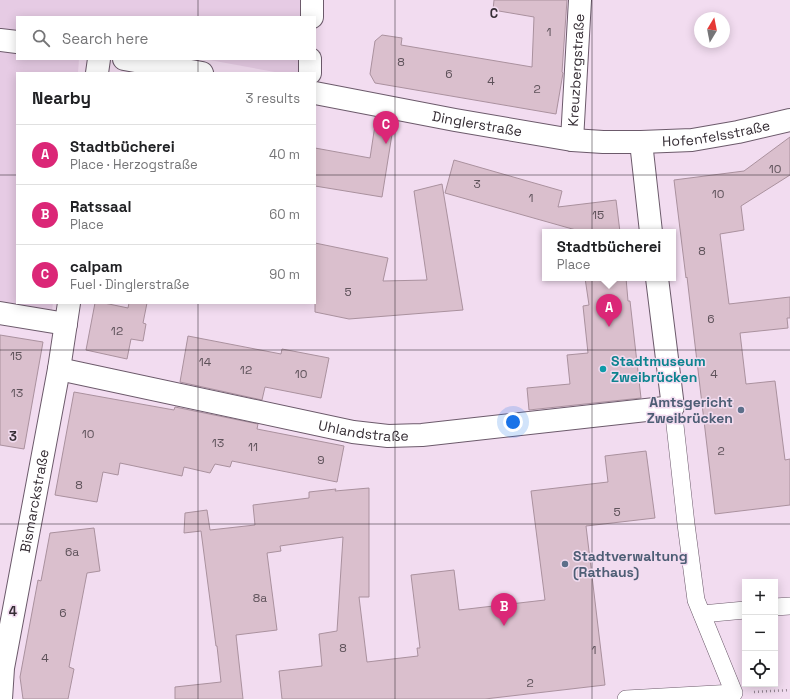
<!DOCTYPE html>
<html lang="en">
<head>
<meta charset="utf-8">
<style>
	body { margin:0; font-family:"Space Grotesk",sans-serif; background:#f2f2f2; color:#202124 }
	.controls { position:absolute; right:12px; bottom:12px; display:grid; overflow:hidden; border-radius:0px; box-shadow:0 2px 10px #0003 }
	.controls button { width:36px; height:36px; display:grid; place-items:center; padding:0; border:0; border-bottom:1px solid #e0e0e0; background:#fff; color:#202124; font:20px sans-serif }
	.compass { position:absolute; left:694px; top:12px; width:36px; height:36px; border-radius:50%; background:#fff; box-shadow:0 2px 10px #0003; rotate:10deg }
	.you { position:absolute; left:513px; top:422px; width:14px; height:14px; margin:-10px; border:3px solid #fff; border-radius:50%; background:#1a73e8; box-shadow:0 0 0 6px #1a73e833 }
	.badge { display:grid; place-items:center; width:26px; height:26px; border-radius:50%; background:#db2777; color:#fff; font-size:13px; font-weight:700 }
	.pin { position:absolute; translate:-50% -33px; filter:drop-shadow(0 1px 2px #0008) }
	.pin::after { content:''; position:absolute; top:21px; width:14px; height:12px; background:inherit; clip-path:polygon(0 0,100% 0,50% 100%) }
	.popup { position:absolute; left:542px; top:229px; width:134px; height:52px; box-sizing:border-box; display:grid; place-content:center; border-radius:0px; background:#fff; filter:drop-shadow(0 1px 3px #0005); font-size:13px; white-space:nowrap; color:#757577 }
	.popup b { font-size:15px; color:#202124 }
	.popup::after { content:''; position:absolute; left:50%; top:100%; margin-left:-8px; border:8px solid transparent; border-top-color:#fff }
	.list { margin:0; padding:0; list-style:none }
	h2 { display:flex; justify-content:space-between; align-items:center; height:52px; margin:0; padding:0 16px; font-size:17px }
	h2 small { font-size:13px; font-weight:400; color:#757577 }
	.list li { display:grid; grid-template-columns:26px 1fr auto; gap:12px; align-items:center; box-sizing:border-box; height:60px; padding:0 16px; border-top:1px solid #e0e0e0 }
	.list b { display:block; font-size:15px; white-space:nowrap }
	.list p { margin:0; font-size:13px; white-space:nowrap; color:#757577 }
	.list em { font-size:13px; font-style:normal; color:#757577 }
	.icon { flex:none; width:22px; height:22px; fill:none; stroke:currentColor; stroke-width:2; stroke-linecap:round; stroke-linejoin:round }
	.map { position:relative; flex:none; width:790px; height:699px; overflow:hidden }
	.search { position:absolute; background:#fff; box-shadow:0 2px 10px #0003; left:16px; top:16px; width:300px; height:44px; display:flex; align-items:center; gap:10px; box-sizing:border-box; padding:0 14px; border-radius:0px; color:#757577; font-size:15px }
	.panel { position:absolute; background:#fff; box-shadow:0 2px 10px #0003; left:16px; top:72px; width:300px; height:232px; border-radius:0px }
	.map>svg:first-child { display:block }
	.built { fill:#e6cbe4 }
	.building { fill:#dabfcd; stroke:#aa919e }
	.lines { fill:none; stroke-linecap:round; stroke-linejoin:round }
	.pedestrian-casing { stroke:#6c5a6b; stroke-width:18 }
	.minor-casing { stroke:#6c5a6b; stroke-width:24 }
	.tertiary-casing { stroke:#6c5a6b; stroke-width:24 }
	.secondary-casing { stroke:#6c5a6b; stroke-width:24 }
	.path { stroke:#948593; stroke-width:2.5; stroke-dasharray:1 3; stroke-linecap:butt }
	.pedestrian { stroke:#fff; stroke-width:17 }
	.minor { stroke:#fff; stroke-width:22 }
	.tertiary { stroke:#fff; stroke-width:22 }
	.secondary { stroke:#fff; stroke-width:22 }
	.grid { fill:none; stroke:#352d34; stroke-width:1; stroke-opacity:0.55 }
	.culture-dot { fill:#0f9aa8; stroke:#f2dcf0; stroke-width:1.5 }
	.service-dot { fill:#5c6f8a; stroke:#f2dcf0; stroke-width:1.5 }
	.labels { text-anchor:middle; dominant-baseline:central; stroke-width:3; stroke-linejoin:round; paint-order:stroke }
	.number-label { font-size:12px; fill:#5e525a }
	.street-label { font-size:14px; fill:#352d34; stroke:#f2dcf0 }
	.culture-label { font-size:14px; font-weight:bold; fill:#0d838f; stroke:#f2dcf0; text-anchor:start }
	.service-label { font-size:14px; font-weight:bold; fill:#4e5e75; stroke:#f2dcf0; text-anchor:end }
	.grid-label { font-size:13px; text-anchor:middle; font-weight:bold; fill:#352d34; stroke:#f2dcf0; stroke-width:3; stroke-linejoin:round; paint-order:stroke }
</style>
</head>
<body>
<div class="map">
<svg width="790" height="699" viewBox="0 0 790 699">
	<rect width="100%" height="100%" fill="#f2dcf0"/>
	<g class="built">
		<path d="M0 0H308V17H17V59H79L78 73H17V303H53L52 310 0 301Z"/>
		<path d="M204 59H307V73H280Z"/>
	</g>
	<g class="building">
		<path d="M494 0H567L562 72 563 73 556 114 375 83 370 74 375 41 382 35 402 38 401 45 532 67 534 17 493 10Z"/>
		<path d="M375 125 393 128 382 197 315 186V148L370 158Z"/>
		<path d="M790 137V175L741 206 744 230 720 234 729 304 790 297V318H787L788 328 740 333 746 384 775 381 785 460 790 459V505L715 514 687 277 686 278 674 180 744 171Z"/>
		<path d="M454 160 562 191 558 207 616 200 620 232H583L445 193Z"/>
		<path d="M442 184 463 310 349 319 315 312V243L388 258 383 281 427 280 414 191Z"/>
		<path d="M585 278H626L628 301H630L641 398 529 410 527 388 570 384 567 355 588 353 583 306 589 305Z"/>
		<path d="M95 303H104L128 308 129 303H147L143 323 146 324 143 341 131 339 127 359 86 350Z"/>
		<path d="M0 335 43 342 24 449 0 445Z"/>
		<path d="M188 336 281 354 282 349 329 358 321 398 265 387 262 400 180 382Z"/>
		<path d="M74 392 174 410 175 407 258 424 257 429 344 446 337 482 232 461 230 467 215 464 210 473 184 467 182 476 120 463 118 475 103 472 97 502 55 495Z"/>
		<path d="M646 451 655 518 586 526 605 685 485 699H282L279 671 322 666 319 634 337 631 343 537 280 546 281 551 267 553 277 630 236 635 243 699H175V687L221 682 217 646H216L201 531 184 533 185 513 207 510 210 530 255 525 253 505 309 498V492L336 489 335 491 369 488V597H359L367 662 418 656 417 648H420L411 575 454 570 459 610 545 600 531 491 608 482 605 456Z"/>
		<path d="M94 528 100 571 87 573 69 667 74 669 68 699H23L20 677 38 580 41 581 50 533Z"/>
	</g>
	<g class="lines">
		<g class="pedestrian-casing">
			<g id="pedestrian">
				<path d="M775 607 790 606"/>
				<path d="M702 614 745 610"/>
				<path d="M626 699 734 693 696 600 686 524 673 407"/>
			</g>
		</g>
		<g class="minor-casing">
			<g id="minor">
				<path d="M312 17V0"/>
				<path d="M310 73V59"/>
				<path id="s1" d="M572 140 580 0"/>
				<path d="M641 142 651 232"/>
				<path d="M0 313 66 324"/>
				<path id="s2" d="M59 369 353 432 388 436 422 435 673 407 657 278"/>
			</g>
		</g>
		<g class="tertiary-casing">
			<g id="tertiary">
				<path d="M97 73 99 59"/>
				<path id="s3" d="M1 699 3 668 59 369 69 303"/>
			</g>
		</g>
		<g class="secondary-casing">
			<g id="secondary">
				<path d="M0 40 17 42"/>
				<path d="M124 59 202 73"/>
				<path id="s4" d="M315 93 455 120 572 140 603 142H641L692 140 738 132 790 120"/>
			</g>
		</g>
		<path class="path" d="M754 692 790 690"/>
		<use href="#pedestrian" class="pedestrian"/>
		<use href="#minor" class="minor"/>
		<use href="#tertiary" class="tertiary"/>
		<use href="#secondary" class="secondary"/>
	</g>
	<path class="grid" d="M198 0V17M395 0V699M592 0V699M198 59V73M0 175H17M315 175H790M198 303V699M0 350H790M0 524H790"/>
	<circle class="culture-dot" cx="603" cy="369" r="4"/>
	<g class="service-dot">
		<circle cx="741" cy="410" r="4"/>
		<circle cx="565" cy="564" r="4"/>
	</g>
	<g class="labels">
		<g class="number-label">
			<text x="549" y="32">1</text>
			<text x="401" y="62">8</text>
			<text x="449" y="74">6</text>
			<text x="491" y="81">4</text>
			<text x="537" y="89">2</text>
			<text x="775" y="169">10</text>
			<text x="477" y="184">3</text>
			<text x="718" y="194">10</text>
			<text x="531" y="198">1</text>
			<text x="598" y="215">15</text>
			<text x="702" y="251">8</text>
			<text x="348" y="292">5</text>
			<text x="711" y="319">6</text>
			<text x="117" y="331">12</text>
			<text x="16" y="356">15</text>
			<text x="205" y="362">14</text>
			<text x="246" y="370">12</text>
			<text x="301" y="374">10</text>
			<text x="714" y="374">4</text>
			<text x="17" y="393">13</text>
			<text x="88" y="434">10</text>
			<text x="218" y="443">13</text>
			<text x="253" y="447">11</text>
			<text x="721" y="451">2</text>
			<text x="321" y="460">9</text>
			<text x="79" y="485">8</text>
			<text x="617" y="512">5</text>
			<text x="72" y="552">6a</text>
			<text x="260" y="598">8a</text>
			<text x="63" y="613">6</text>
			<text x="343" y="648">8</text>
			<text x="594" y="650">1</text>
			<text x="45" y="658">4</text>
			<text x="530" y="683">2</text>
		</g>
		<g class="street-label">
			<text stroke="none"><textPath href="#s1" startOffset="70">Kreuzbergstraße</textPath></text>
			<text stroke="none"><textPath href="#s4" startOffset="165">Dinglerstraße</textPath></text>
			<text stroke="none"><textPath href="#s4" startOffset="406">Hofenfelsstraße</textPath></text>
			<text stroke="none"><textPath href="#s2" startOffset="311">Uhlandstraße</textPath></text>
			<text stroke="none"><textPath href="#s3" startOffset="201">Bismarckstraße</textPath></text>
		</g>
		<g class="culture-label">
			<text x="611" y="361">Stadtmuseum<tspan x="611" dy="16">Zweibrücken</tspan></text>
		</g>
		<g class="service-label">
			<text x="733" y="402">Amtsgericht<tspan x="733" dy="16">Zweibrücken</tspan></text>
			<text x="573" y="556" text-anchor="start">Stadtverwaltung<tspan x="573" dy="16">(Rathaus)</tspan></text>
		</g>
	</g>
	<g class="grid-label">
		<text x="494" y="18">C</text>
		<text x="13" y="441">3</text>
		<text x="13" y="616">4</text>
	</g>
</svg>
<div class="controls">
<button>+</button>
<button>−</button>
<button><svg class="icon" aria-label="locate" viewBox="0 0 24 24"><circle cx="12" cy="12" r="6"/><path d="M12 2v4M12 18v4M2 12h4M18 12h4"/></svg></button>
</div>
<svg class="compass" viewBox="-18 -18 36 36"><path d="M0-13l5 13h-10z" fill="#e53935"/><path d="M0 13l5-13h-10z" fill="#757577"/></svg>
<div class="you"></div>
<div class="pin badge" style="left:609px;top:327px">A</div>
<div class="popup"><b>Stadtbücherei</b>Place</div>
<div class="pin badge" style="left:504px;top:626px">B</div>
<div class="pin badge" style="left:386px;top:144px">C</div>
<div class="search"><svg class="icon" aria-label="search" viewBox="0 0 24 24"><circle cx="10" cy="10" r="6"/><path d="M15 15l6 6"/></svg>Search here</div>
<section class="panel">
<h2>Nearby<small>3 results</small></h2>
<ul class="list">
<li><span class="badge">A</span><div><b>Stadtbücherei</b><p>Place · Herzogstraße</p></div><em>40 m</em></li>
<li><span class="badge">B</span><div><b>Ratssaal</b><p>Place</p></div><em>60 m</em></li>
<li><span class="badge">C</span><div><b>calpam</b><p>Fuel · Dinglerstraße</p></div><em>90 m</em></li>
</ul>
</section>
</div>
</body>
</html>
